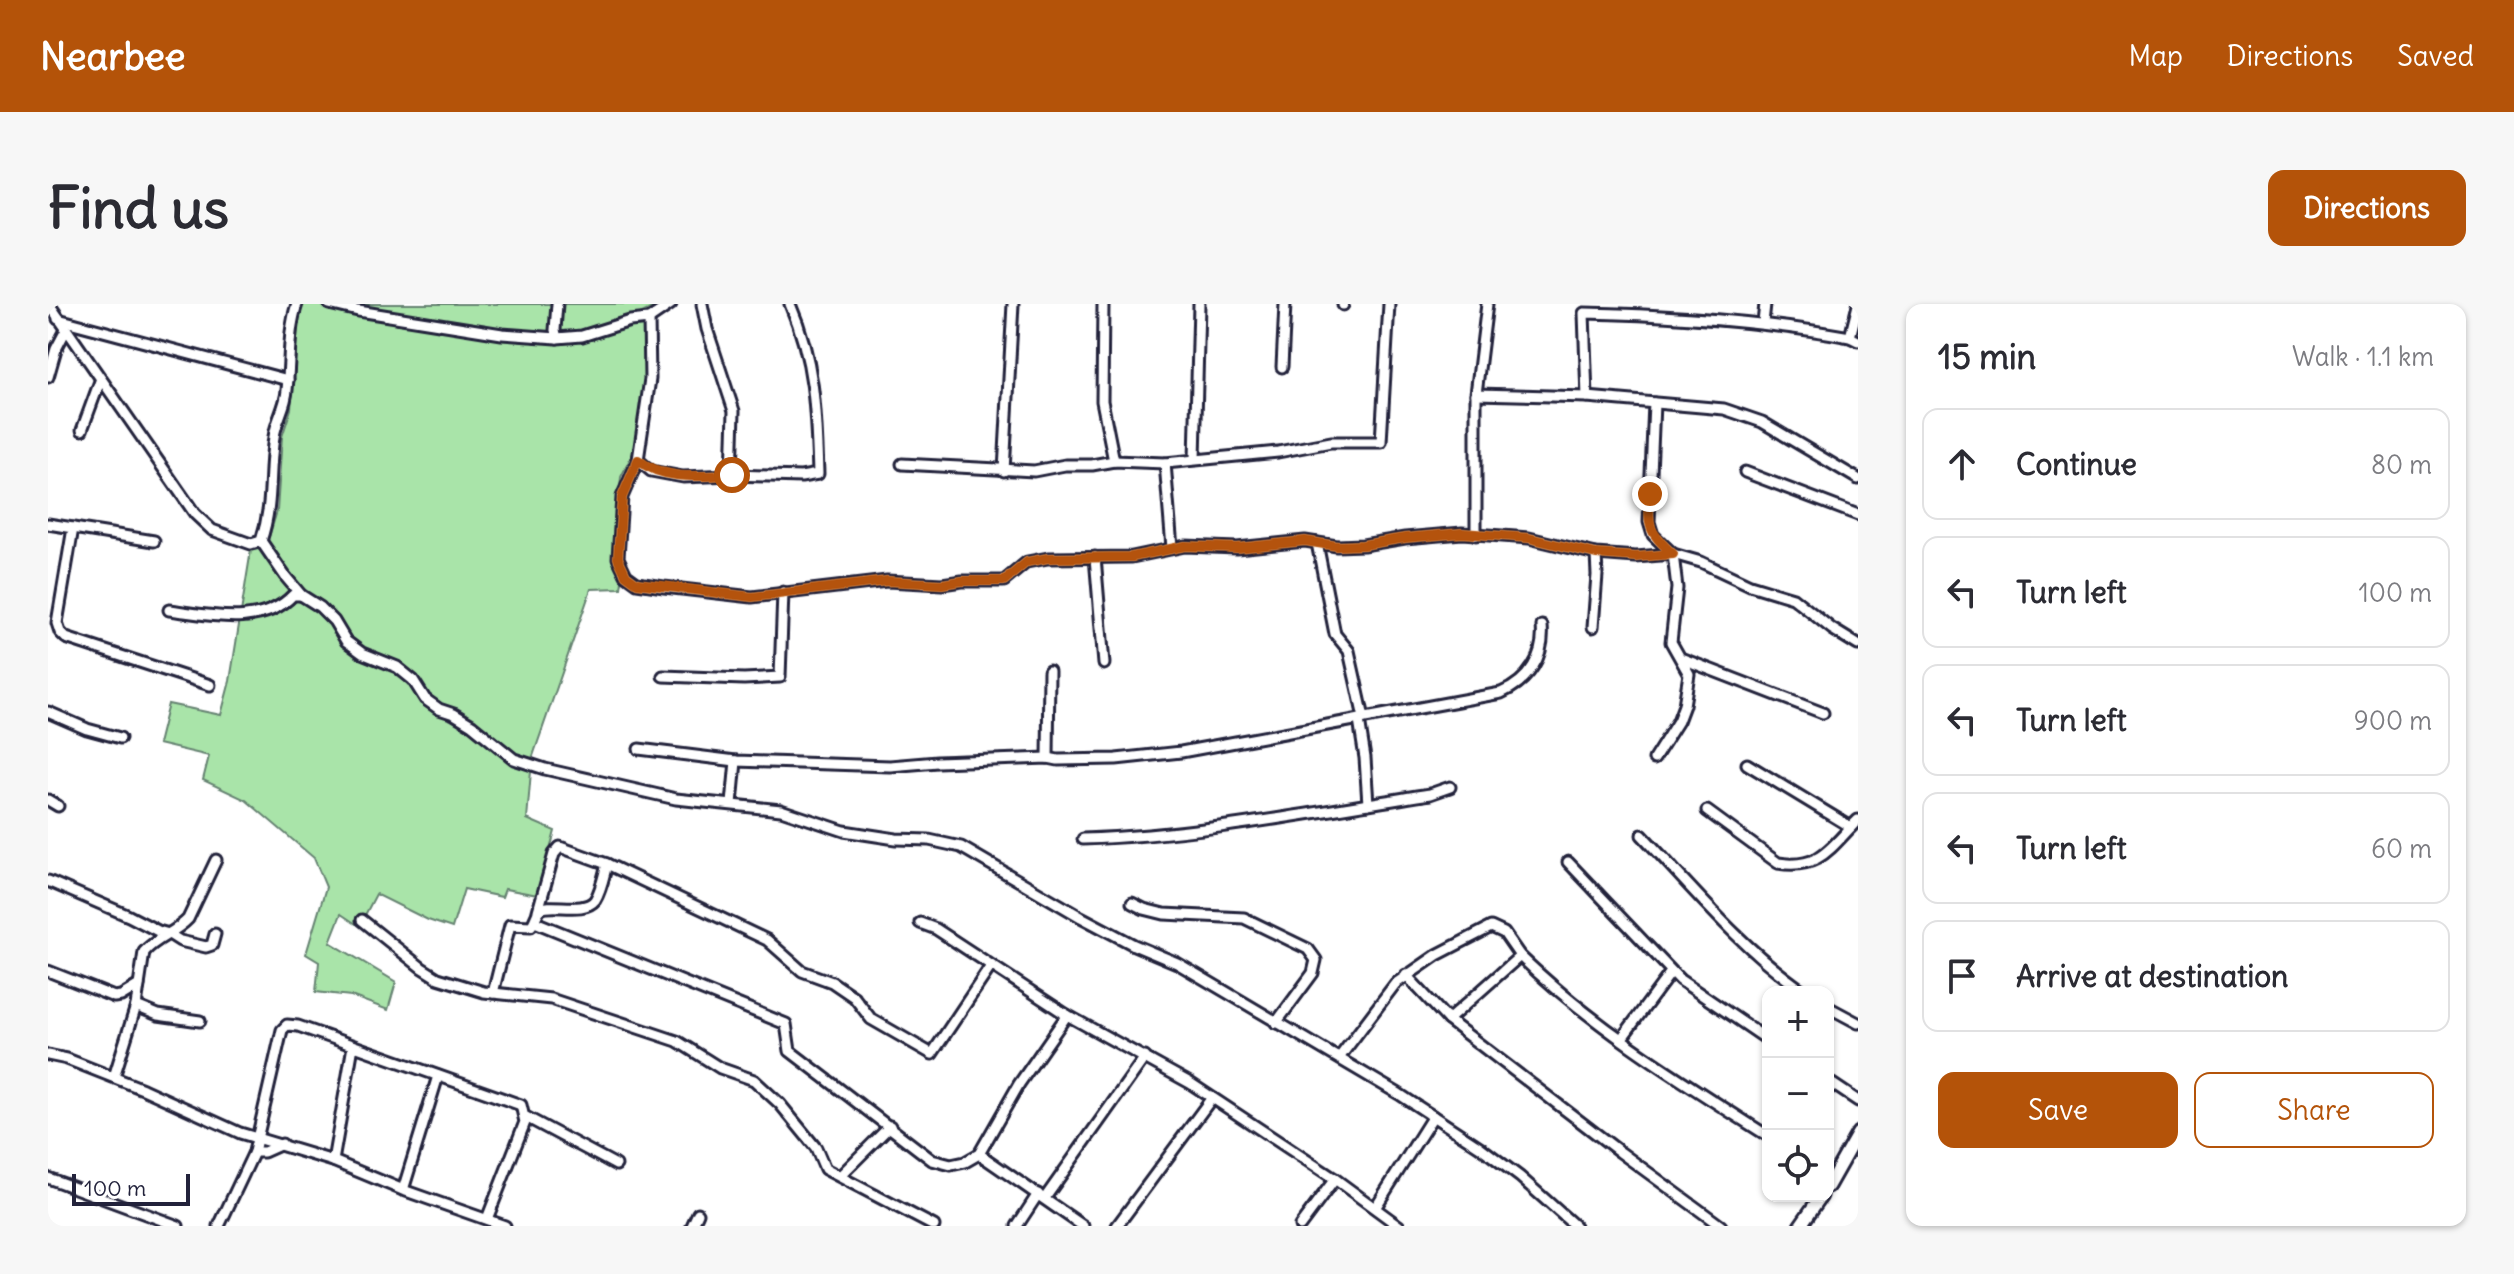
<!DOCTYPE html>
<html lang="en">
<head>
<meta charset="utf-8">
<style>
	body { margin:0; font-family:Delius,sans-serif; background:#f7f7f7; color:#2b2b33 }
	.controls { position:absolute; right:24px; bottom:24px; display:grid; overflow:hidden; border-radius:16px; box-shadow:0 2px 6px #0004 }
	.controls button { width:72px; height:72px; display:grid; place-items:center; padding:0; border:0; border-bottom:2px solid #e1e1e2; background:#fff; color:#2b2b33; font:40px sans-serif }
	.scale { position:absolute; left:24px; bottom:20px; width:118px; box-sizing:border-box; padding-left:8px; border:4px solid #22223b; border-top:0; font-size:22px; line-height:28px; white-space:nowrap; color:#22223b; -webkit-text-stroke:6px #fff; paint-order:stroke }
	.stop { position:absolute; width:24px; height:24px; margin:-18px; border:6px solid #b45309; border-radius:50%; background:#fff }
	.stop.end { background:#b45309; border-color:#fff; box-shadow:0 2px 8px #0008 }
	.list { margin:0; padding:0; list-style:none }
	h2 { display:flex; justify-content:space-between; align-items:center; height:104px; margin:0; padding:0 32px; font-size:34px }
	h2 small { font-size:26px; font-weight:400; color:#7c7c81 }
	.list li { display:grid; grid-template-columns:52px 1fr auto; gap:24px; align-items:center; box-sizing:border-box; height:112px; margin:0 16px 16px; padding:0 16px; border:2px solid #e1e1e2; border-radius:16px }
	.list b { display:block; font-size:30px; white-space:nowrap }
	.list em { font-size:26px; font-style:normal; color:#7c7c81 }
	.actions { display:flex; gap:16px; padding:24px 32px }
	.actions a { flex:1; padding:18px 0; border:2px solid #b45309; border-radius:16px; text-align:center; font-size:28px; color:#b45309 }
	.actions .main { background:#b45309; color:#fff }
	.icon { flex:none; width:44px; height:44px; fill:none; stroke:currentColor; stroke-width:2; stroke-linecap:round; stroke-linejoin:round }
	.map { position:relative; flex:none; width:1810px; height:922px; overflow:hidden; border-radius:16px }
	header { display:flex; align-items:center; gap:48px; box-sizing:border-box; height:112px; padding:0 40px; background:#b45309; color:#fff }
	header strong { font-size:38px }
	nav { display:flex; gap:44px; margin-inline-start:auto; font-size:28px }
	.intro { display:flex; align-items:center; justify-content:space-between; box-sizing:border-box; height:192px; padding:0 48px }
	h1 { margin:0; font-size:56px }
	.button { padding:20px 36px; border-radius:16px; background:#b45309; color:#fff; font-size:28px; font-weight:700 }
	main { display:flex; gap:48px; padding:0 48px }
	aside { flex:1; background:#fff; border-radius:16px; box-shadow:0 2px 6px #0004 }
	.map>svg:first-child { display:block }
	.green { fill:#a9e4a9; stroke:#668372; stroke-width:2 }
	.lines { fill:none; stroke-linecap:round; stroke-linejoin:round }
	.minor-casing { stroke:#22223b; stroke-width:15 }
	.tertiary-casing { stroke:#22223b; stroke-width:17 }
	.minor { stroke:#fff; stroke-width:9 }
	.tertiary { stroke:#fff; stroke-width:11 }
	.route { stroke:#b45309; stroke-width:10 }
</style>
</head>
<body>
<header>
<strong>Nearbee</strong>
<nav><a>Map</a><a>Directions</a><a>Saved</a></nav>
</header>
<div class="intro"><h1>Find us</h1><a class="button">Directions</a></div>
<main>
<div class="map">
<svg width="1810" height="922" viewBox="0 0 1810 922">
	<rect width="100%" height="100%" fill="#fff"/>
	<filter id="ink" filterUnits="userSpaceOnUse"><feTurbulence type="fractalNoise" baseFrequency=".0125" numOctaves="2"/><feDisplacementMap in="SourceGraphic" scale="16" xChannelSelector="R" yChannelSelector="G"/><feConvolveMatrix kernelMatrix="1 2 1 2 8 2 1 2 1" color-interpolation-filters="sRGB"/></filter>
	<g filter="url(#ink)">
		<path class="green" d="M252 0H612L592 10 597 29 598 69 586 147 573 173 565 255 575 271 573 284 543 285 484 455 479 515 507 527 490 591 457 585 454 593 416 585 404 624 380 616 328 590 316 613 308 620 293 610 282 638 348 678 340 706 303 692 268 688 271 658 258 650 278 583 266 554 198 496 155 476 161 452 110 440 120 400 173 411 182 377 203 246 211 245 220 236 229 207 234 133 243 105Z"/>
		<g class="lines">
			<g class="minor-casing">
				<g id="minor">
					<path d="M1 0 147 210 164 226 203 240 213 237C226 198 220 171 226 133 228 116 238 103 239 86 242 58 240 27 249 0"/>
					<path d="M281 0 310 7 454 30 509 34 534 32 582 17 601 15 623 0"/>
					<path d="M509 0 507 26 509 34"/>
					<path d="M654 0 659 25 686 107 684 171"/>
					<path d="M1055 0 1054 97 1066 157"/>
					<path d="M1295 1V0"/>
					<path d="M10 15 240 76"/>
					<path d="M601 15 602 75 590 156 603 167 635 173 684 171 753 173 770 170C768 108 767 58 742 0"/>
					<path d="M1715 19 1717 0"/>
					<path d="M1802 33 1810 1"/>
					<path d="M1234 63 1237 0"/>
					<path d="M0 73 8 45 18 26"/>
					<path d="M1428 90 1539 93 1676 105 1714 118 1810 175"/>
					<path d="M1539 93 1536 9C1626 11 1714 17 1802 33L1810 37"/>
					<path d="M34 126 52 77"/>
					<path d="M1147 155 1151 0"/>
					<path d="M590 156 574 193 570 254 578 271 589 279 616 283 704 293 839 277 894 280 914 277H956L979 258 1000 254 1084 253 1137 242 1189 244 1257 237 1289 242 1315 241 1357 234 1414 229 1481 234 1548 250 1588 253 1625 250 1653 258 1702 281 1745 294 1784 325 1810 341"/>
					<path d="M1117 159 1124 244"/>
					<path d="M854 160 986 167 1017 161H1044L1066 157 1117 159 1230 148 1283 138H1333L1341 0"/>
					<path d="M956 167 965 0"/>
					<path d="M1697 168 1810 211"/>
					<path d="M0 220 25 224 9 319 12 328 18 334 162 381"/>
					<path d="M25 224 106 237"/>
					<path d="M1428 231V90L1439 0"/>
					<path d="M213 237 237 272 253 291 272 303 286 317 298 337 314 349 349 363 365 376 377 395 391 405 406 410 424 421 466 455 497 465 628 495 733 506 796 527 848 535 881 536 913 543 1033 613 1086 641 1129 659 1351 790 1432 843 1472 873 1527 922"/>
					<path d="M1269 239 1287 330 1301 347 1316 414"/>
					<path d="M1047 253 1056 360"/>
					<path d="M121 306C161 311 214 324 245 291H253"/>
					<path d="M1545 323 1549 271 1548 250"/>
					<path d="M1635 355 1775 409"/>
					<path d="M615 372 696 375 732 373 735 288"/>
					<path d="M0 408 39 425 72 434"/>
					<path d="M1311 416 1317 454 1320 500"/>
					<path d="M591 445 688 457 842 462 889 458 1000 454 1010 456 1068 455 1133 448 1453 389C1481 377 1497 352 1494 322"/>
					<path d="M1000 454 1001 367"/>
					<path d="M1606 455 1630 417 1636 401 1641 370 1623 338 1629 284 1625 250 1605 231 1601 218 1606 99"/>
					<path d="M1699 460 1803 523"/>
					<path d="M0 496 10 502"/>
					<path d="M684 500 688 457"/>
					<path d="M1659 507 1730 559C1773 566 1783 542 1810 516"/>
					<path d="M1594 531C1646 586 1694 645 1757 688"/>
					<path d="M1035 535C1151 531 1267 508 1382 490L1402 483"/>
					<path d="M1520 558 1632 676 1720 736"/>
					<path d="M0 577 81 612 110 627 121 630 132 637 158 643 164 641 167 630"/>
					<path d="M1084 599 1096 605 1116 610 1196 614 1260 645 1268 656 1265 669 1228 719"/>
					<path d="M490 607 506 550 512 543 559 560 719 636 754 667 784 678 806 693 823 715 884 750 943 662"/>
					<path d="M314 616 374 664 390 674 436 688 503 695 629 737 672 764 706 776 732 800 768 844 777 865 886 922"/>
					<path d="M487 618 738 720 742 747 884 856 903 861 917 858 931 850 971 780 1019 711"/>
					<path d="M872 619 888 625 1019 711 1142 779 1287 875 1351 922"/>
					<path d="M0 667 66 693 73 692 91 681"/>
					<path d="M1358 671 1400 716 1472 652C1544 722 1635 778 1720 832"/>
					<path d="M445 689 462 621 483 622C487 618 488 610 492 606 501 597 535 611 547 596 553 587 556 571 559 560"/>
					<path d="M88 702 110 711 152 717"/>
					<path d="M1780 703 1810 719"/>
					<path d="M1400 716 1572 848 1673 922"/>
					<path d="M1574 734 1623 668"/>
					<path d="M0 751 19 755 95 785 192 829 285 857 355 886 457 922"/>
					<path d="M1291 754 1347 680 1389 651 1443 623 1456 629 1472 652"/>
					<path d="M66 773 88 702 96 648C108 634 127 629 140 615L168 556"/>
					<path d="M1780 777 1810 797"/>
					<path d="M478 813 568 861"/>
					<path d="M206 848H216L234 840"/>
					<path d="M931 850 1035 922"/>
					<path d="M285 857 305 742"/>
					<path d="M792 872 842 822"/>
					<path d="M0 874 130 922"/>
					<path d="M355 886 390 772"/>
					<path d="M997 894 1097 753"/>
					<path d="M1327 904 1385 812"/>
					<path d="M171 922 206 848 234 726 239 721 250 722 473 801 477 818 439 915"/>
					<path d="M644 922 650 909"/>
					<path d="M969 922 990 890"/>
					<path d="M1069 922 1163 795"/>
					<path d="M1252 922 1287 875"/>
				</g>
			</g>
			<g class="tertiary-casing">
				<g id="tertiary">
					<path d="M1780 882 1810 829"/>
					<path d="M1752 922 1773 892"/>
				</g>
			</g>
			<use href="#minor" class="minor"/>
			<use href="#tertiary" class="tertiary"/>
		</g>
	</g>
	<g class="lines" filter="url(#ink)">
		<path class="route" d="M684 171C651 172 617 177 590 156L574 193 570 254 578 271 589 279 704 293 839 277 894 280 914 277H956L979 258 1000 254 1084 253 1137 242 1189 244 1257 237 1289 242 1315 241 1357 234 1414 229 1481 234 1548 250 1588 253 1625 250C1600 227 1600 224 1602 190"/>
	</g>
</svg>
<div class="controls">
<button>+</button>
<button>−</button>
<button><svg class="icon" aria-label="locate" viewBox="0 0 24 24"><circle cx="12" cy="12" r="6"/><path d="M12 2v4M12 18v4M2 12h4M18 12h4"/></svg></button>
</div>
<div class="scale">100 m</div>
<div class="stop" style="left:684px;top:171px"></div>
<div class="stop end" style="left:1602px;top:190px"></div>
</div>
<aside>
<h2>15 min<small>Walk · 1.1 km</small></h2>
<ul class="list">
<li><svg class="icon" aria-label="ahead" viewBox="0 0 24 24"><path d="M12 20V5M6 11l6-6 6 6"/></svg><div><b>Continue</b></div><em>80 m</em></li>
<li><svg class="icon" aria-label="left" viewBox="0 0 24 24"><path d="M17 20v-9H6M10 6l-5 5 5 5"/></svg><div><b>Turn left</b></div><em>100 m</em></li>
<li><svg class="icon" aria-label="left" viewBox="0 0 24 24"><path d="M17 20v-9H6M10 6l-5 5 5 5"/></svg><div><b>Turn left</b></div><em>900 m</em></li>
<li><svg class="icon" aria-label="left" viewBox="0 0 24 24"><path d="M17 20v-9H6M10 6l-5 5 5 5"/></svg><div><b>Turn left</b></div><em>60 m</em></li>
<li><svg class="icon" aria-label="arrive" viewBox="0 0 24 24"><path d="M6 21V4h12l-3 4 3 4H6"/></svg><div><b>Arrive at destination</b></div></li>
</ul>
<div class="actions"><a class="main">Save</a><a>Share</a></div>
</aside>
</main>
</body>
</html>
